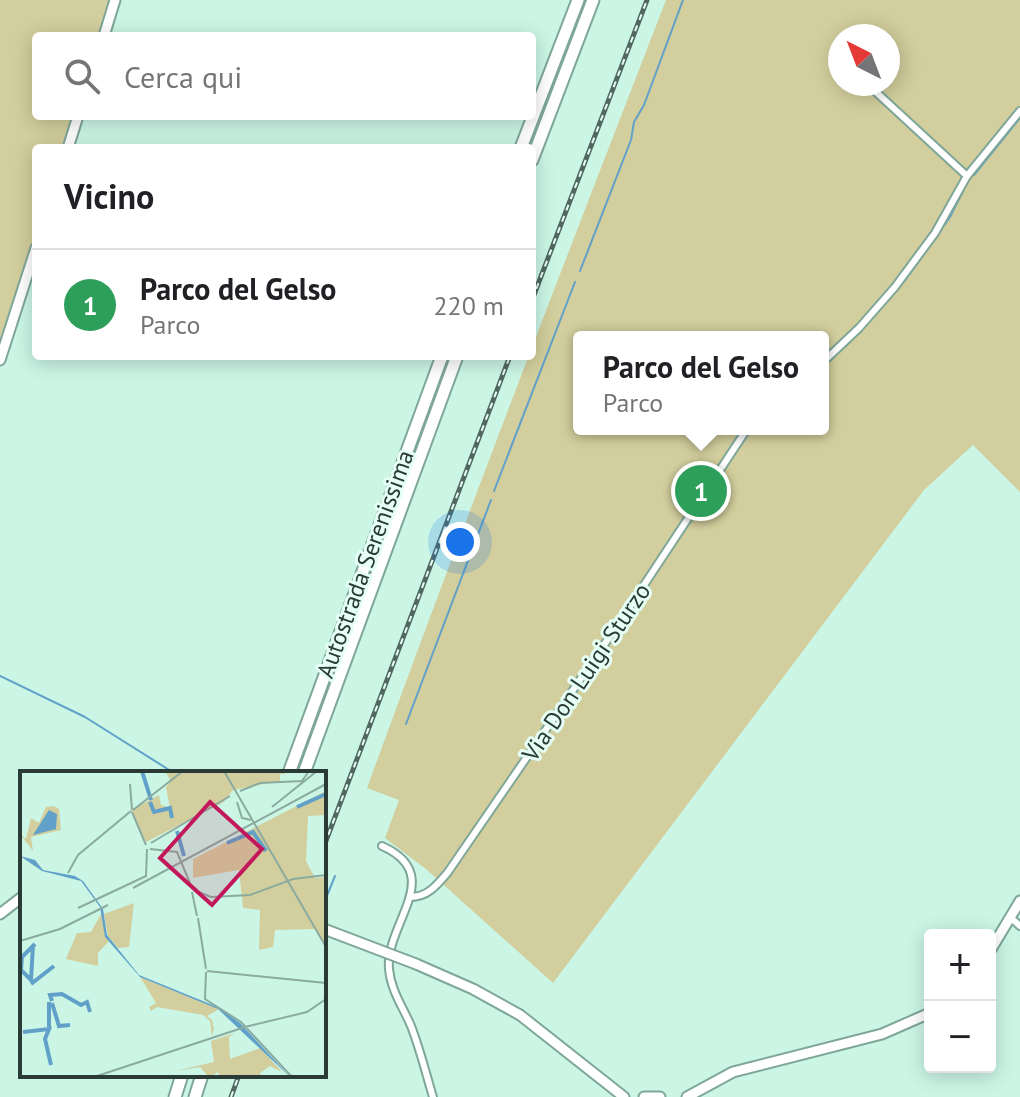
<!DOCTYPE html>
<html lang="it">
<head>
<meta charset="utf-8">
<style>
	body { margin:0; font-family:"PT Sans",sans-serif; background:#f6f6f6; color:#202124 }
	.controls { position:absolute; right:24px; bottom:24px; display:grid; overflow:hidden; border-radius:8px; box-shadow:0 4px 20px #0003 }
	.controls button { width:72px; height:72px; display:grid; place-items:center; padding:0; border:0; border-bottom:2px solid #e0e0e0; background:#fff; color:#202124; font:40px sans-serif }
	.compass { position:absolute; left:828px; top:24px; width:72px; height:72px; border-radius:50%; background:#fff; box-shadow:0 4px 20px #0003; rotate:318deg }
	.you { position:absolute; left:460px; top:542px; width:28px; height:28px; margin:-20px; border:6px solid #fff; border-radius:50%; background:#1a73e8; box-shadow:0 0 0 12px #1a73e833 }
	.badge { display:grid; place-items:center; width:52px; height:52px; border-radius:50%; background:#1a73e8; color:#fff; font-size:26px; font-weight:700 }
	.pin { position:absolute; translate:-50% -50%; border:4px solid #fff; box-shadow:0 2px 8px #0006 }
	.popup { position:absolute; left:573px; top:331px; width:256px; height:104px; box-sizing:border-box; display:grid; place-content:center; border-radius:8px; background:#fff; filter:drop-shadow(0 2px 6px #0005); font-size:26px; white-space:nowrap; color:#757577 }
	.popup b { font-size:30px; color:#202124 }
	.popup::after { content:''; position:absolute; left:50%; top:100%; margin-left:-16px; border:16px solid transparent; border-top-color:#fff }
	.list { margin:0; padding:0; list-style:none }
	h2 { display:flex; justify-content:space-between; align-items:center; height:104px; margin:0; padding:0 32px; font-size:34px }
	h2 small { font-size:26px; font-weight:400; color:#757577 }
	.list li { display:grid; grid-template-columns:52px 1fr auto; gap:24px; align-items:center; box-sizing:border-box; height:112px; padding:0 32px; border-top:2px solid #e0e0e0 }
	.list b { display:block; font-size:30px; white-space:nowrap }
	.list p { margin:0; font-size:26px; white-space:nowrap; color:#757577 }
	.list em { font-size:26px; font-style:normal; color:#757577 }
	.icon { flex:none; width:44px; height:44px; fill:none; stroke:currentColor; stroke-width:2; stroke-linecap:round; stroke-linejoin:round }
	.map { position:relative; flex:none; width:1020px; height:1097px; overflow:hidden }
	.search { position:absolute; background:#fff; box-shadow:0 4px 20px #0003; left:32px; top:32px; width:504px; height:88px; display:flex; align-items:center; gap:20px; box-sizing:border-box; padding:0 28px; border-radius:8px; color:#757577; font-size:30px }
	.panel { position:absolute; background:#fff; box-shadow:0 4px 20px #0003; left:32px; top:144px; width:504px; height:216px; border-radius:8px }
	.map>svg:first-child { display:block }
	.green { fill:#d2ce9d; fill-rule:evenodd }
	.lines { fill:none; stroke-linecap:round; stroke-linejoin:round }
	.stream { stroke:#61a1c9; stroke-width:2 }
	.street-casing { stroke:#7ea798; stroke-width:10 }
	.secondary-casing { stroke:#7ea798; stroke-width:13 }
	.highway-casing { stroke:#7ea798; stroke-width:15 }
	.street { stroke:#fff; stroke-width:6 }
	.secondary { stroke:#fff; stroke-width:9 }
	.highway { stroke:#fff; stroke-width:11 }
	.rail-casing { stroke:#50685f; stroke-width:5 }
	.rail { stroke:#e5fff5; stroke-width:2; stroke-dasharray:6; stroke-linecap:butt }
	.secondary-bridge-casing { stroke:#7ea798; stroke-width:13; stroke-linecap:butt }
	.secondary-bridge { stroke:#fff; stroke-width:9 }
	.labels { text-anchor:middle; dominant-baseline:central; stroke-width:6; stroke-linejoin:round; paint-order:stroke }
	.street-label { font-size:24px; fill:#2a3b35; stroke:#e5fff5 }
	.inset-river { fill:none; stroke:#61a1c9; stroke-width:4 }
	.inset-road { fill:none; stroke:#8bab9f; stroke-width:2 }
	.view { fill:#c2185b; fill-opacity:0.15; stroke:#c2185b; stroke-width:4 }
	.inset-edge { fill:none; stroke:#2a3b35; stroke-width:4 }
</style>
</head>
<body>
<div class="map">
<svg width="1020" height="1097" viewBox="0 0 1020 1097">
	<rect width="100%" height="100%" fill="#cbf6e6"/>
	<g class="green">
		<path d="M0 0H111L100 36H36V116H74L64 148H36V236L0 350Z"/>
		<path d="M666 0H1020V492L973 445 924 490 553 983 426 869 385 838 399 800 367 788C464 522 564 263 666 0ZM840 36H888V84H840ZM579 337H823V429H579Z"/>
	</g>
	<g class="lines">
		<g class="stream">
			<path d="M974 175 1020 118"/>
			<path d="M580 271 631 140 634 122 644 105 683 0"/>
			<path d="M909 275 950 217 965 187"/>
			<path d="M846 346 907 278"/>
			<path d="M494 491 575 282"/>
			<path d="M0 676 85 717 174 773"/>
			<path d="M406 724 491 500"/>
			<path d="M324 903 335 876"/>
		</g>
		<g class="street-casing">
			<g id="street">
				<path d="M876 92 967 176"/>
				<path d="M823 362 859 328 895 287 935 233 967 176 1020 111"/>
				<path d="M382 846C447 875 385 923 389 969 391 991 403 1007 411 1026 420 1049 426 1074 433 1097"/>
				<path d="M410 897C428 897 437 885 448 872L617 626 747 429"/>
				<path d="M1010 917 1020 926"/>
			</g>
		</g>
		<g class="secondary-casing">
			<g id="secondary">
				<path d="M104 36 115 0"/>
				<path d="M68 148 78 116"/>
				<path d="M0 360 36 248"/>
				<path d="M0 914 22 897"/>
				<path d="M990 951 1020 901"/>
				<path d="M416 964 473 989 520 1015 624 1097"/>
				<path d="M644 1097H660"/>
				<path d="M687 1097 733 1072 882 1034 930 1013"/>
			</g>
		</g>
		<g class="highway-casing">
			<g id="highway">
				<path d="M521 148 578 0"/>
				<path d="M532 160 593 0"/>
				<path d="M289 773 442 356"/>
				<path d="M304 773 457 356"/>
				<path d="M175 1097 182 1075"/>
				<path d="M195 1097 202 1075"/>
			</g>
		</g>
		<use href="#street" class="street"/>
		<use href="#secondary" class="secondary"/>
		<use href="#highway" class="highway"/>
		<g class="rail-casing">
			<g id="rail">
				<path d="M532 300 647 0"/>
				<path d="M324 846 510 356"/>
				<path d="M231 1097 239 1075"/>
			</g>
		</g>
		<use href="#rail" class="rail"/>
		<g class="secondary-bridge-casing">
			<path id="secondary-bridge" d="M324 929 416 964"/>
		</g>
		<use href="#secondary-bridge" class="secondary-bridge"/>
	</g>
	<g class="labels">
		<g class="street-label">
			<text transform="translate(365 564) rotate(-70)">Autostrada Serenissima</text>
			<text transform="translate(586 672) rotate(-56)">Via Don Luigi Sturzo</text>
		</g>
	</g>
	<g transform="translate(20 771)">
		<rect width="306" height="306" fill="#cbf6e6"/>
		<path d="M145 0H265V3H260V10L213 19 204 31 126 71 111 39 139 24 141 34 150 37 146 16 151 10ZM306 20V44L288 45 286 90 295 107 306 106 304 171 295 158 255 159 253 176 239 179 240 139 223 137 219 99 173 107V88ZM33 35 39 38 41 59 11 66 13 80 0 63 6 68 11 47 19 52 26 36ZM114 132 109 176 98 177 88 165 84 143ZM81 143 84 155 85 166 89 170 78 182V195L46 188 57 162 71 161ZM120 206 199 238 187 245 192 249 194 258 192 265 190 250 183 244 137 236 131 240 129 236 136 232ZM215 262 209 266 210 288 240 277 262 301 250 295 240 302 242 306H200L198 301 189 306 180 296 155 300 194 291 191 270Z" fill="#d2ce9d"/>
		<path d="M29 39 37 43 36 58 13 64ZM0 85 15 89 23 99 55 105 63 110 83 138 87 164 119 204 200 237 220 252 270 306 198 238 120 206 85 166 80 136 61 110 22 100Z" fill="#61a1c9"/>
		<path class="inset-river" d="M122 0 131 29M130 31 134 41 150 37 152 47M277 36 306 23M157 60 164 85M207 72 233 61 246 80M13 174 11 209 1 199 2 186 15 173M11 213 34 195M32 230 30 224 42 223 61 234 67 231 70 241M29 231V256M32 232 39 255 50 254M3 261 29 258 25 268 31 294"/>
		<path class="inset-road" d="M204 0 306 176M110 13 112 39M220 20 240 12 282 10 289 0M217 31 222 47 231 49M252 36 297 0M113 39 163 0M112 41 126 74M131 72 210 25M130 78 157 81 172 117M48 102 58 84 111 40M113 117 306 13M174 119 191 126 230 124 273 108 306 104M172 121 177 145M58 137 126 105 127 78M178 147 186 198M0 170 40 158 88 134M187 200 306 212M186 201 185 228 221 251 272 306M74 306 225 256 287 241 306 228"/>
		<path class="view" d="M190 31 242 78 192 134 140 87Z"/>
		<rect width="306" height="306" class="inset-edge"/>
	</g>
</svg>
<div class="controls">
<button>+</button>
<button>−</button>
</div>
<svg class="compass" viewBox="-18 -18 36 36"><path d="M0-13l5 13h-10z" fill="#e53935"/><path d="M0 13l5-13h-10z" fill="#757577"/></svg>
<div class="you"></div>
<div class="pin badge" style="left:701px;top:491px;background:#2e9e5b">1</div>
<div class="popup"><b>Parco del Gelso</b>Parco</div>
<div class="search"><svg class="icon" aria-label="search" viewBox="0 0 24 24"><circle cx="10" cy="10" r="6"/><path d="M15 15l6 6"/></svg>Cerca qui</div>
<section class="panel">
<h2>Vicino<small></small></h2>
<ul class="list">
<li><span class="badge" style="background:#2e9e5b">1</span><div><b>Parco del Gelso</b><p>Parco</p></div><em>220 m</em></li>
</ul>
</section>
</div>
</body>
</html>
